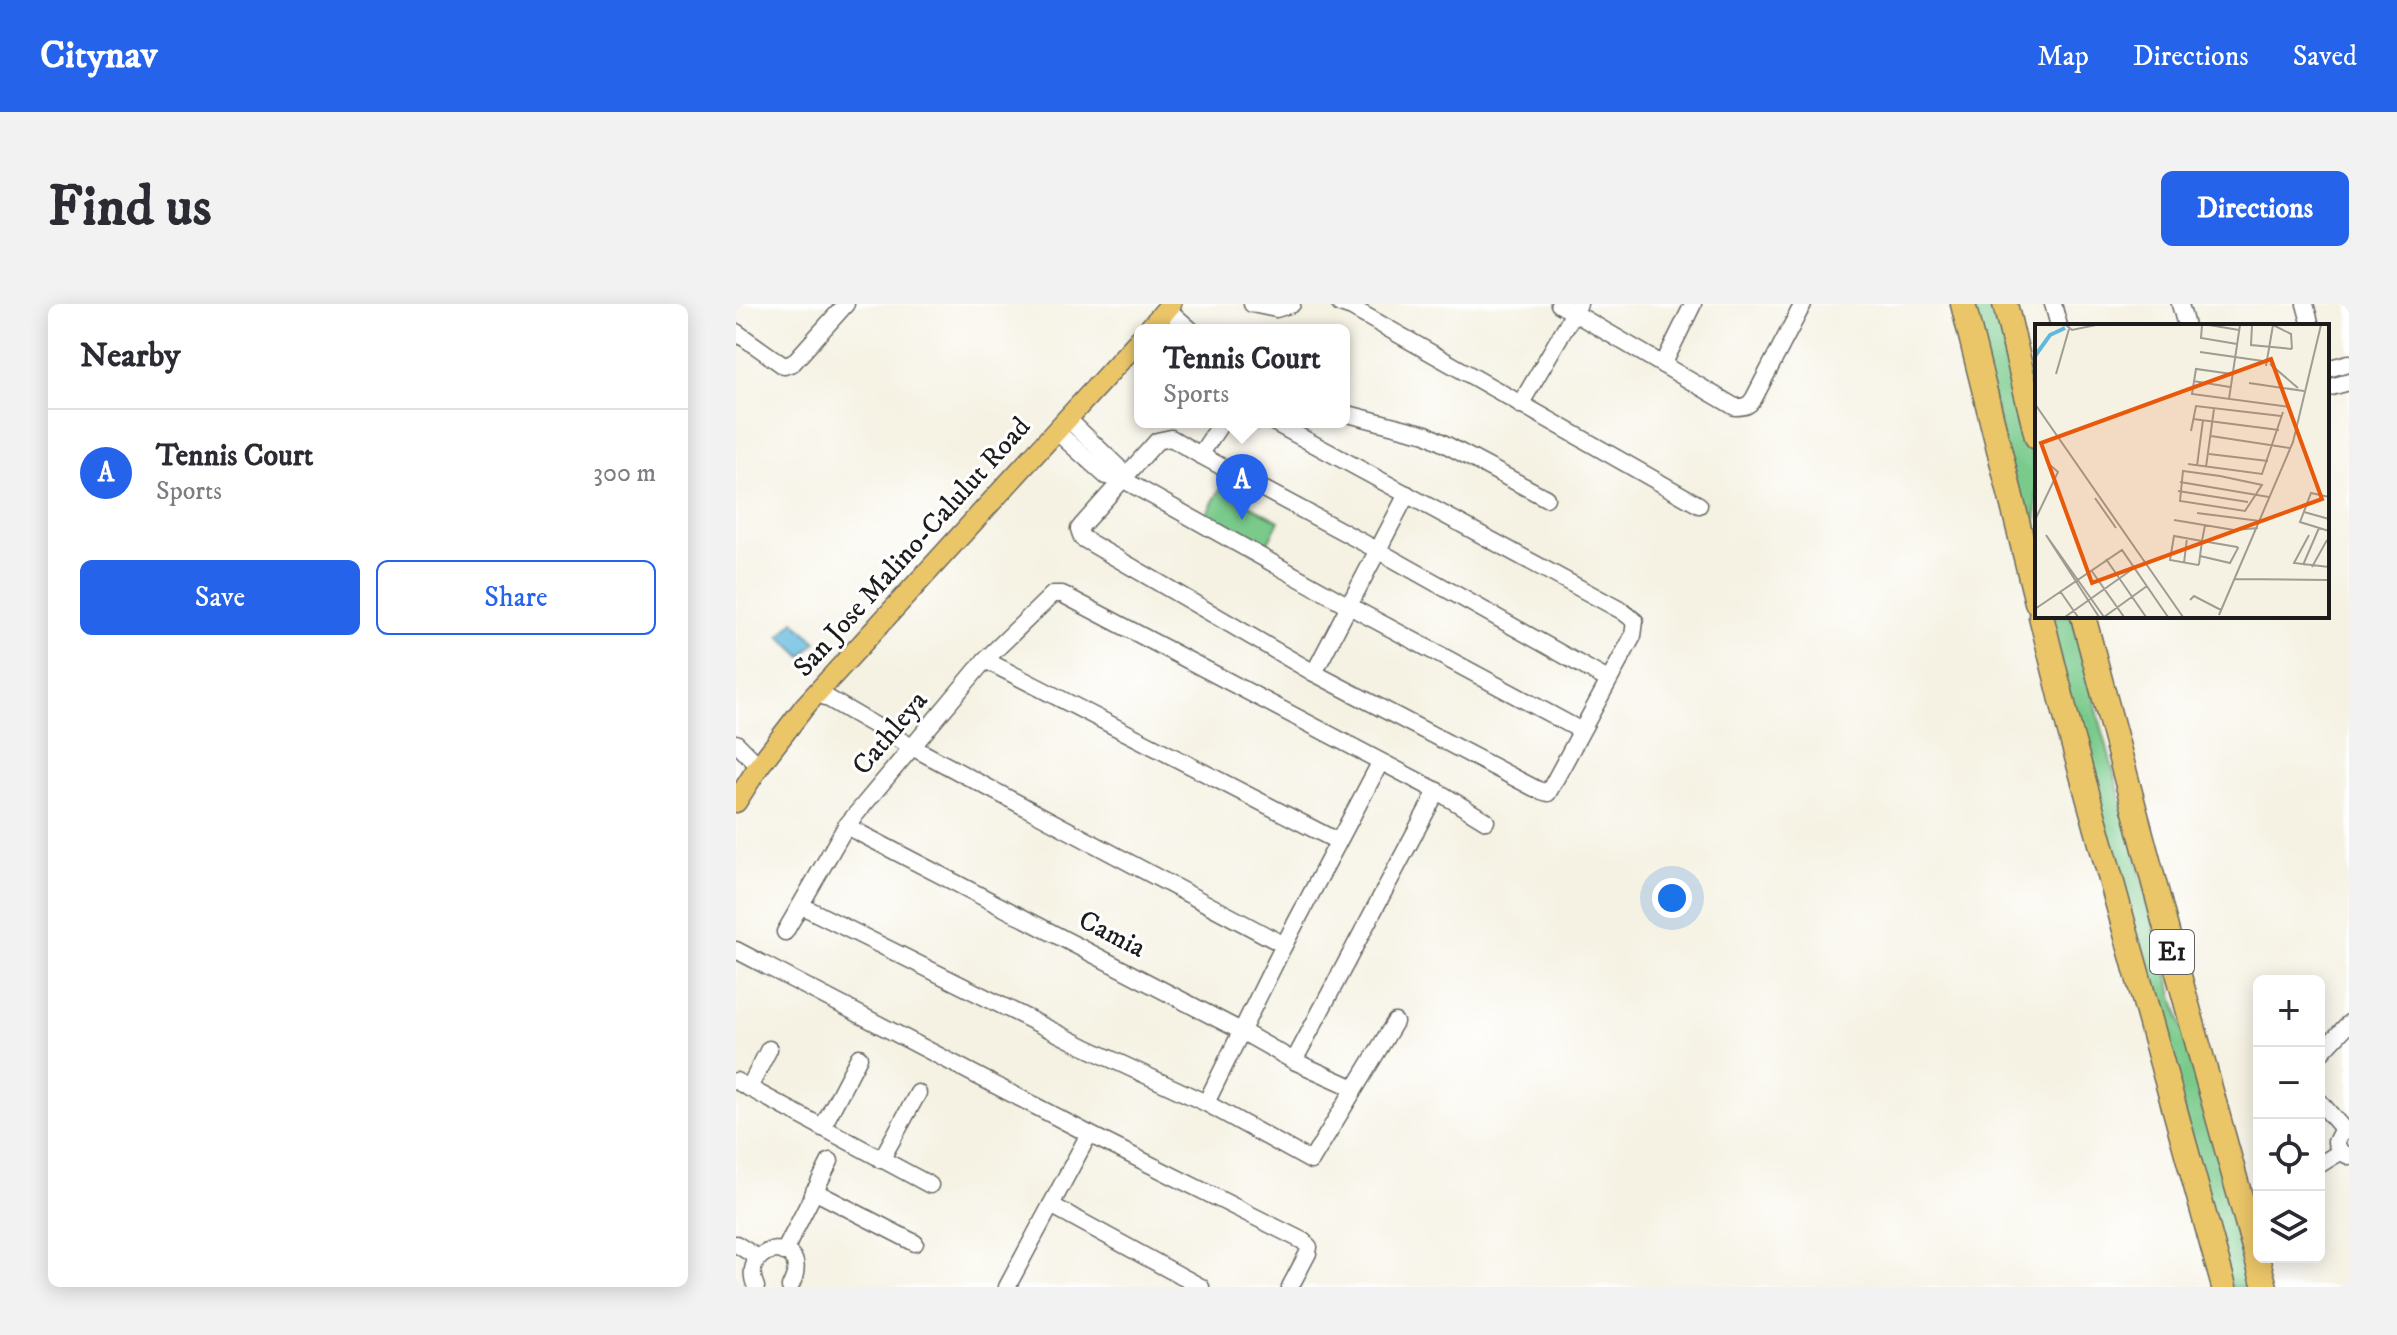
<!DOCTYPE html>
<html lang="en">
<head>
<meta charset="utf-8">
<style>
	body { margin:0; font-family:"IM FELL DW Pica",serif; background:#f2f2f3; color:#2b2b33 }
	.controls { position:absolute; right:24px; bottom:24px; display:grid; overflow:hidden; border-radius:12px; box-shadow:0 4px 20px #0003 }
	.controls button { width:72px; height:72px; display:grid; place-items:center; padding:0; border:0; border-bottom:2px solid #e1e1e2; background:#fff; color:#2b2b33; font:40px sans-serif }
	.you { position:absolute; left:936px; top:594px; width:28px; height:28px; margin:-20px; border:6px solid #fff; border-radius:50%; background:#1a73e8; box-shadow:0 0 0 12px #1a73e833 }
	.badge { display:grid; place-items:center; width:52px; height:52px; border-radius:50%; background:#2563eb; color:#fff; font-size:26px; font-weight:700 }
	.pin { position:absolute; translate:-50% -66px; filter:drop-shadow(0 2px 4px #0008) }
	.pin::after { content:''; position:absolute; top:42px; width:28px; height:24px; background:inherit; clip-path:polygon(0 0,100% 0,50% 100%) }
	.popup { position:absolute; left:398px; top:20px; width:216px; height:104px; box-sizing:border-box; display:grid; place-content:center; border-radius:12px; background:#fff; filter:drop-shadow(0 2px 6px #0005); font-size:26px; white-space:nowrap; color:#7c7c81 }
	.popup b { font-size:30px; color:#2b2b33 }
	.popup::after { content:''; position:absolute; left:50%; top:100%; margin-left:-16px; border:16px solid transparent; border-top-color:#fff }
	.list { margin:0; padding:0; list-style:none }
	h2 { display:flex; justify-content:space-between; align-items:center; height:104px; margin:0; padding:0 32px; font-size:34px }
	h2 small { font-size:26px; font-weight:400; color:#7c7c81 }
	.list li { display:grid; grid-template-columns:52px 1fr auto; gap:24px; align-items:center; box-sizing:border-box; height:128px; padding:0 32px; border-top:2px solid #e1e1e2 }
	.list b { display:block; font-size:30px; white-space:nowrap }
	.list p { margin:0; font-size:26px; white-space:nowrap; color:#7c7c81 }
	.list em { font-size:26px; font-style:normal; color:#7c7c81 }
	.actions { display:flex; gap:16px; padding:24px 32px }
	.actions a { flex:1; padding:18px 0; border:2px solid #2563eb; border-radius:12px; text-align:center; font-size:28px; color:#2563eb }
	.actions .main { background:#2563eb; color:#fff }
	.icon { flex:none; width:44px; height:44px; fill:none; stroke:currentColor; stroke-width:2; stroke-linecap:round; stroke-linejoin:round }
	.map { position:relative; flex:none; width:1613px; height:983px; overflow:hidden; border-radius:12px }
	header { display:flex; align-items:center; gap:48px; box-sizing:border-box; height:112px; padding:0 40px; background:#2563eb; color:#fff }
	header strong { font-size:38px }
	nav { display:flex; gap:44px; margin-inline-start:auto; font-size:28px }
	.intro { display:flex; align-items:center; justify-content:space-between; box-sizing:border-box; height:192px; padding:0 48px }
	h1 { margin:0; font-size:56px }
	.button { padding:20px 36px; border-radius:12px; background:#2563eb; color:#fff; font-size:28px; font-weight:700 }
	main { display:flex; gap:48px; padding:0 48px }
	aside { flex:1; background:#fff; border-radius:12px; box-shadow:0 4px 20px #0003 }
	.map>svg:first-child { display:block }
	.green { fill:#79ca8b; stroke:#4a7354; stroke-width:2 }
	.water { fill:#60b9dd; stroke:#3e6a7c; stroke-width:2 }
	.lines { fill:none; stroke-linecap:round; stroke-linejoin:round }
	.minor-casing { stroke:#686762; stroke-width:19 }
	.major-casing { stroke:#686762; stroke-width:23 }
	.highway-casing { stroke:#686762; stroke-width:27 }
	.minor { stroke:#fff; stroke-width:16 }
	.major { stroke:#ebc669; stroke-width:20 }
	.highway { stroke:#ebc669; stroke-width:24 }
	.labels { text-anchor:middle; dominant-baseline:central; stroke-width:6; stroke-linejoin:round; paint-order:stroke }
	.shield { fill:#fff; stroke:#606060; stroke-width:2 }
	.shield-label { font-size:26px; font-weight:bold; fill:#1c1c1c }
	.street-label { font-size:28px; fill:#1c1c1c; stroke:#fff }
	.inset-river { fill:none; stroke:#60b9dd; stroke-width:4 }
	.inset-road { fill:none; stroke:#9e9c93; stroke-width:2 }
	.view { fill:#e8590c; fill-opacity:0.15; stroke:#e8590c; stroke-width:4 }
	.inset-edge { fill:none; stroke:#1c1c1c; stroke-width:4 }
</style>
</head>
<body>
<header>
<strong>Citynav</strong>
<nav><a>Map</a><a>Directions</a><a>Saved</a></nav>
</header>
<div class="intro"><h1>Find us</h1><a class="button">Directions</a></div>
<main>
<aside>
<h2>Nearby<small></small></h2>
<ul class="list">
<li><span class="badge">A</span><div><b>Tennis Court</b><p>Sports</p></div><em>300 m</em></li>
</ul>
<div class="actions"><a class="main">Save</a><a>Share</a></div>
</aside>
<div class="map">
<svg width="1613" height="983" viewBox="0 0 1613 983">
	<rect width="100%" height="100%" fill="#fff"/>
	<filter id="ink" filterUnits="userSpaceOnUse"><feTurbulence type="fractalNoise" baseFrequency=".0125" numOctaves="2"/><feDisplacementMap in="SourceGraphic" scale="16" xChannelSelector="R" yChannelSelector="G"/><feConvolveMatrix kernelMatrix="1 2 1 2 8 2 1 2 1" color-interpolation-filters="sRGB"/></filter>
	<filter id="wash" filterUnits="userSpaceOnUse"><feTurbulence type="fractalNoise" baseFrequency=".006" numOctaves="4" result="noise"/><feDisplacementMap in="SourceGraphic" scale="32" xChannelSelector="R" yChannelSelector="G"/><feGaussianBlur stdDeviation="1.8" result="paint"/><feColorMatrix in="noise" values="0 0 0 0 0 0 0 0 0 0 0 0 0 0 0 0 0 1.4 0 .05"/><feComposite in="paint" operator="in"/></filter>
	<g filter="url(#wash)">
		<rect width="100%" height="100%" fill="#f5f2e3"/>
		<g class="green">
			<path d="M1232 0H1259L1301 172V269Z"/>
			<path d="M484 185 543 217 528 246 468 214Z"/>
			<path d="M1312 312H1336L1458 769 1519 983H1495Z"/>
		</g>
		<path class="water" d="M58 317 80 338 66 353 44 332Z"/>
	</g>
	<g filter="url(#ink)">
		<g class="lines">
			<g class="minor-casing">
				<g id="minor">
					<path d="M516 0 540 5 556 0"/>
					<path d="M604 0 616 4 963 201"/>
					<path d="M823 0 999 103C1009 103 1013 102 1018 94L1067 0"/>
					<path d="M1317 0 1323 22"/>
					<path d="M1444 0 1450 22"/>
					<path d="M1569 0 1575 22"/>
					<path d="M431 5 455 26"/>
					<path d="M0 28 48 62 57 59 110 0"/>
					<path d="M927 61 957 0"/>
					<path d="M1591 65 1613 59"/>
					<path d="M1591 84 1613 78"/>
					<path d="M784 101 843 0"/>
					<path d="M608 109 690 130 810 194"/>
					<path d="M332 115 382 163 388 176"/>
					<path d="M486 118 464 151 435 134 421 137 347 220 343 225 346 234 578 369 802 486 812 489 897 332 899 317 886 307 537 118"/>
					<path d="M320 127 370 172 388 176 613 302 844 426"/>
					<path d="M464 151 641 246 872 376"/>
					<path d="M249 356 601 537"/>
					<path d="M578 369 671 190"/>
					<path d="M81 388 176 443 548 641"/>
					<path d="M0 439 23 462"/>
					<path d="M110 522 507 728 558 757 618 784"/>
					<path d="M66 602 349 743 470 799 575 857 659 718"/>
					<path d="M49 628 110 522 249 356 317 290H326L701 487 750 517"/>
					<path d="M0 646 353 830 567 937 573 943 572 949 554 983"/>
					<path d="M1583 751 1613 719"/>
					<path d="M558 757 701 487"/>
					<path d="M0 777 194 881"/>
					<path d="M13 784 33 745"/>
					<path d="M1583 797 1609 827"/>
					<path d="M470 799 548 641 644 459"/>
					<path d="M86 824 123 753"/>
					<path d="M1613 826 1604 830 1600 838 1604 848 1613 852"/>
					<path d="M145 856 182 789"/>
					<path d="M1583 861 1604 848"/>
					<path d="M78 887 179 939"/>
					<path d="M315 901 465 983"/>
					<path d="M0 940 19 952"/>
					<path d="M48 948 94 857"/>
					<path d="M20 983C0 938 81 930 54 983"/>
					<path d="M271 983 353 830"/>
				</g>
			</g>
			<g class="major-casing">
				<g id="major">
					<path d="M412 26 435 0"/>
					<path d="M0 498 23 462 69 402 404 35"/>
				</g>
			</g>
			<g class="highway-casing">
				<g id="highway">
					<path d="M1227 0 1301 298"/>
					<path d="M1269 0 1301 133"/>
					<path d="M1305 312 1333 424 1488 983"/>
					<path d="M1347 312 1435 643 1529 983"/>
				</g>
			</g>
			<use href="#minor" class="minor"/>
			<use href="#major" class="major"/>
			<use href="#highway" class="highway"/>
		</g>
	</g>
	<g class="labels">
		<rect class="shield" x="1414" y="626" width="44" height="44" rx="6"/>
		<g class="shield-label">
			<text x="1436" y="648">E1</text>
		</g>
		<g class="street-label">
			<text transform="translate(176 243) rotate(-48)">San Jose Malino-Calulut Road</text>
			<text transform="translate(154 429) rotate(-50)">Cathleya</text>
			<text transform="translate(376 630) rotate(27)">Camia</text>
		</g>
	</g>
	<g transform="translate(1299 20)">
		<rect width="294" height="294" fill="#f5f2e3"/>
		<path class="inset-river" d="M0 32 15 11 30 4"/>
		<path class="inset-road" d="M31 1 37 6 61 1M167 1 166 14 202 20M174 1 204 6M217 1 216 21 257 25M238 1 256 10 257 25M165 28 228 37M232 35 231 42 238 1M235 40 263 64M21 50 34 5M197 50 161 45 157 70 255 83M158 57 195 63M214 59 269 67M194 75 205 1M0 80 148 293M158 95 244 106M156 107 161 82 246 92M176 112 255 124M174 130 233 137M153 140 227 150 248 88M162 142 168 96M171 143 179 85M148 147 185 152 227 161 210 187 145 177ZM145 158 234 173M143 167 213 178M294 173 276 169 265 198 294 207M60 174 81 204M269 188 294 195M162 189 225 197M0 196 23 148 15 141M139 196 199 206 223 204M274 211 259 239 294 243M165 232 195 239 203 224 202 223 167 217 139 212 135 236 163 241 164 240 167 217 170 201M71 235 111 293M149 239 152 214M268 241 284 204M277 243 292 216M56 246 89 293M200 255 294 256M25 267 43 293M155 276 159 272 186 286M0 285 87 226 133 293M184 291 258 118 286 1M30 293 99 244M64 293 11 211 69 293M69 293 112 262"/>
		<path class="view" d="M236 35 287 175 57 259 6 119Z"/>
		<rect width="294" height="294" class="inset-edge"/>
	</g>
</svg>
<div class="controls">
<button>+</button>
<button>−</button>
<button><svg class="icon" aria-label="locate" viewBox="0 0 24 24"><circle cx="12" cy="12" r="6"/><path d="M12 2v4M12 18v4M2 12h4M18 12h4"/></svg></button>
<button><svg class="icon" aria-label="layers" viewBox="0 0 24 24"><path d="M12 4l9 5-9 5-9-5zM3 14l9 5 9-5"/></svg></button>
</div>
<div class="you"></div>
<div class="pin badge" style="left:506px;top:216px">A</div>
<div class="popup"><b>Tennis Court</b>Sports</div>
</div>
</main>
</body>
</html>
